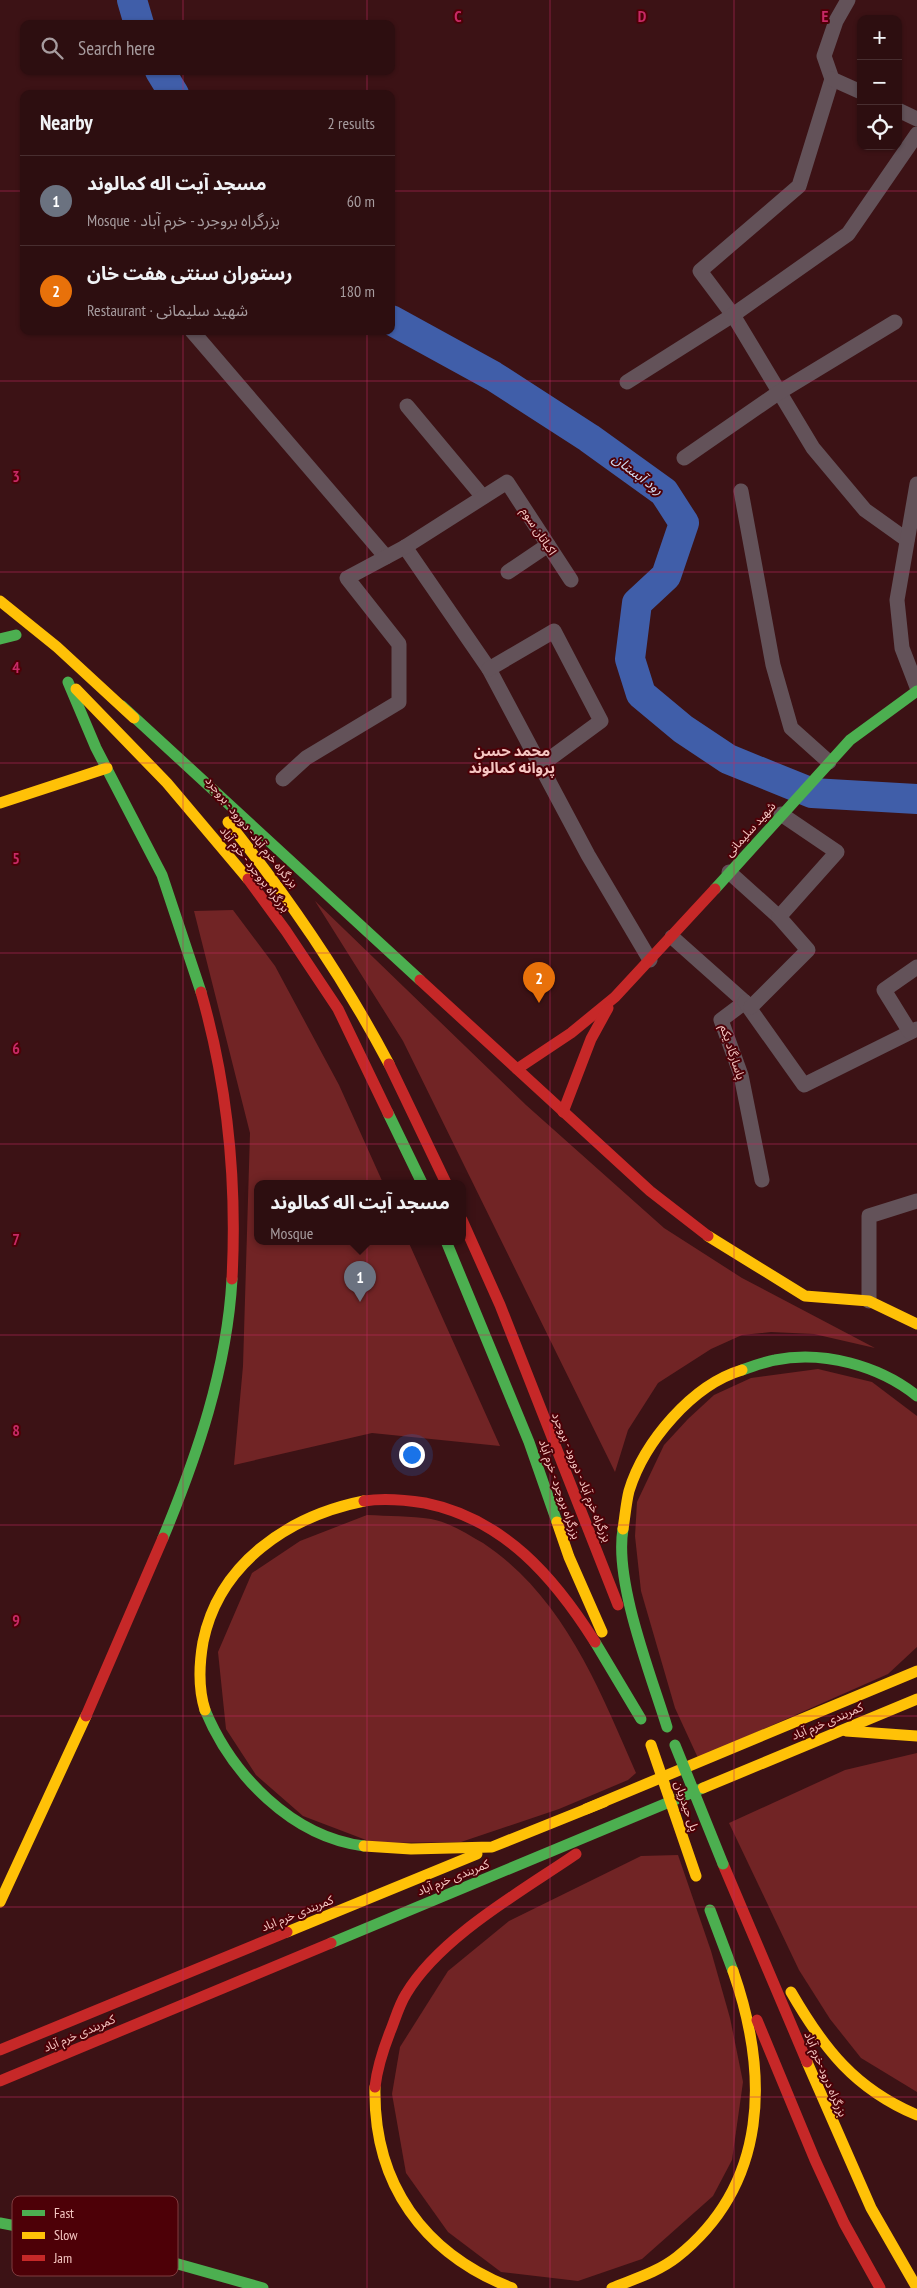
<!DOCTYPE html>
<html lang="en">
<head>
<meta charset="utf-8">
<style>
	body { margin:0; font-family:"PT Sans Narrow","Noto Sans Arabic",sans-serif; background:#391c1e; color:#f1f3f6 }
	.controls { position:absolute; right:15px; top:15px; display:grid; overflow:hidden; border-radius:10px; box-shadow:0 1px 4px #0004 }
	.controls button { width:45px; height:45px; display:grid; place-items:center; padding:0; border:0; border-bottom:1px solid #482e30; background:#2d0e10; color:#f1f3f6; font:25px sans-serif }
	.you { position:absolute; left:411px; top:1454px; width:18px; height:18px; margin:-12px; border:4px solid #fff; border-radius:50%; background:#1a73e8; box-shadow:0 0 0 8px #1a73e833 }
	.badge { display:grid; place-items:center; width:32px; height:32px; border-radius:50%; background:#0b8043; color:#fff; font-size:16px; font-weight:700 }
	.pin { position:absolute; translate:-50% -41px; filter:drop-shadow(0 1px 2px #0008) }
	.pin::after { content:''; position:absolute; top:26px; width:18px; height:15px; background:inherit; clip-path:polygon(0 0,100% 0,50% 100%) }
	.popup { position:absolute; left:254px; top:1180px; width:212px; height:65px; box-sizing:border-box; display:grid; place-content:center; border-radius:10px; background:#2d0e10; filter:drop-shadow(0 1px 4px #0005); font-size:16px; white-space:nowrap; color:#a79c9f }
	.popup b { font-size:19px; color:#f1f3f6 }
	.popup::after { content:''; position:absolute; left:50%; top:100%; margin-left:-10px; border:10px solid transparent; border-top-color:#2d0e10 }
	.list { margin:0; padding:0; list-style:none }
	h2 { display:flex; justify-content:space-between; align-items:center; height:65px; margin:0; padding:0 20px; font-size:21px }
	h2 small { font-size:16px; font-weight:400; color:#a79c9f }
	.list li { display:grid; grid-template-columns:32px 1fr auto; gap:15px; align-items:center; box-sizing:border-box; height:90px; padding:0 20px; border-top:1px solid #482e30 }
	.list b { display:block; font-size:19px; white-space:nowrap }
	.list p { margin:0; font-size:16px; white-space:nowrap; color:#a79c9f }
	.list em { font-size:16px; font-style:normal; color:#a79c9f }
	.icon { flex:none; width:28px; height:28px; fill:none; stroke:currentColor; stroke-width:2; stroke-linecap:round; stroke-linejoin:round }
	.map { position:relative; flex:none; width:917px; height:2288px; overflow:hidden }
	.search { position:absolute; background:#2d0e10; box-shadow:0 1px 4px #0004; left:20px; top:20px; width:375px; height:55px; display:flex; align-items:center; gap:12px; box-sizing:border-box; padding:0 18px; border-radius:10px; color:#a79c9f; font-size:19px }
	.panel { position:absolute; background:#2d0e10; box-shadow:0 1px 4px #0004; left:20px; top:90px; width:375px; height:245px; border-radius:10px }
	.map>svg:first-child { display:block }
	.green { fill:#712425 }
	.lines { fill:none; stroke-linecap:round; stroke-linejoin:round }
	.river { stroke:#405ea9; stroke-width:30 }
	.street { stroke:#635259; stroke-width:15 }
	.fast { stroke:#4caf50; stroke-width:11 }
	.slow { stroke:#ffc107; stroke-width:11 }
	.jam { stroke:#c62828; stroke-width:11 }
	.fast-bridge { stroke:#4caf50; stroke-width:11 }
	.slow-bridge { stroke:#ffc107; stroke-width:11 }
	.grid { fill:none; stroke:#c72965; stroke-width:1; stroke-opacity:0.55 }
	.labels { text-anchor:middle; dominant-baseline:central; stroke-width:4; stroke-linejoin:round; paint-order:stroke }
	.street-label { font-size:12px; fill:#f5c6c2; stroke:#4d0007 }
	.water-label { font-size:14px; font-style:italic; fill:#cfdbf1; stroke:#4d0007 }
	.quarter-label { font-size:15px; font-weight:bold; fill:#f5c6c2; stroke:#4d0007 }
	.key { fill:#4d0007; stroke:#7f3b3f; stroke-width:1 }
	.key-label { font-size:14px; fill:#f5c6c2 }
	.grid-label { font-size:16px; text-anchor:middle; font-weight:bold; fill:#c72965; stroke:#4d0007; stroke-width:4; stroke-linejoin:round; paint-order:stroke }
</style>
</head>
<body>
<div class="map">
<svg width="917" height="2288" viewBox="0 0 917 2288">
	<rect width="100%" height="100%" fill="#3c1215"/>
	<g class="green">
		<path d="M315 901 526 1105 664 1228 742 1278 875 1348 814 1334 771 1332 742 1335 711 1349 658 1383 628 1430 615 1472 403 1041Z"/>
		<path d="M233 910 275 966 339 1085 383 1183H258V1241H408L500 1446 372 1433 234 1465 243 1366 250 1133 194 911Z"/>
		<path d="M818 1369 872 1382 917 1416V1647L888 1674 698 1758 675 1708 641 1591 635 1536 637 1502 664 1445 688 1419 714 1395 751 1378Z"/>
		<path d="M367 1515C388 1516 411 1516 431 1519 449 1522 467 1534 483 1543 563 1596 599 1688 636 1773L628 1780 559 1809 461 1842 374 1843 303 1816 256 1775 226 1729 218 1652 252 1573 300 1541Z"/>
		<path d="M917 1753V2092L861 2058 830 2019 799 1970 729 1823 845 1770Z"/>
		<path d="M678 1855 711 1951 730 2018 743 2082 732 2160 713 2196 642 2259 578 2281 501 2272 448 2232 406 2173 392 2094 400 2047 448 1971 509 1921 641 1856Z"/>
	</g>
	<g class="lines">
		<g class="river">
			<path d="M132 0 139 24"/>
			<path d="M160 71 174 94"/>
			<path d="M391 320 493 376 589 438 664 492 684 523 666 576 637 603 630 659 641 694 683 729 728 759 812 793 917 799"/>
		</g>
		<g class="street">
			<path d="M848 0 836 21 824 56 832 79 799 186 700 271 733 315 813 448 865 510 907 540"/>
			<path d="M832 79 861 92"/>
			<path d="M898 110 917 119"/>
			<path d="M192 331 386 557"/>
			<path d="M627 382 733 315 848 234 917 134"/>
			<path d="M407 406 483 497"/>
			<path d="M684 458 778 393 895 322"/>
			<path d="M917 484 897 600 902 648 917 687"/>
			<path d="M741 491 773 665 791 728 829 762"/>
			<path d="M405 547 489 669 588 855 650 960"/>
			<path d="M508 572 548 545"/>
			<path d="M489 669 554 631 601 721 541 765"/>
			<path d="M283 779 306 758 399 702V644L347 578 405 547 507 482 571 580"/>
			<path d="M729 872 779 917"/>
			<path d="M672 937 745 1002 721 1020 741 1075 762 1180"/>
			<path d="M745 1002 804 1085 917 1029"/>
			<path d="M751 1007 808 950 779 917 837 852 781 814"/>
			<path d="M910 1032 884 990 917 967"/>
			<path d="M869 1301V1216L917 1201"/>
		</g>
		<g class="fast">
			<path d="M0 639 16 635"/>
			<path d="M68 682 96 748 162 875 201 992"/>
			<path d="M122 706 420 980"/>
			<path d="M715 889 850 740 917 691"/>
			<path d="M388 1113 422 1183"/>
			<path d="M446 1241 529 1442 557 1522"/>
			<path d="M742 1370C753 1366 764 1362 775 1360 823 1350 880 1366 917 1396"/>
			<path d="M623 1529C614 1582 651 1675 667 1727"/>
			<path d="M163 1538C197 1456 227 1369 232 1279"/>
			<path d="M595 1642 641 1719"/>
			<path d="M205 1710C232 1775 292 1837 364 1846"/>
			<path d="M710 1910 733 1971"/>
			<path d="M331 1943 703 1788"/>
			<path d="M0 2223 100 2242 263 2288"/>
		</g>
		<g class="slow">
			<path d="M0 601 57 647 134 718"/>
			<path d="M76 689 167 783 248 879"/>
			<path d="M0 803 107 768"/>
			<path d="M228 822C289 898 343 977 389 1064"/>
			<path d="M708 1236 805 1296 869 1301 917 1324"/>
			<path d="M557 1522 569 1557 602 1632"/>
			<path d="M623 1529C625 1517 626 1503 629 1491 644 1442 692 1385 742 1370"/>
			<path d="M205 1710C198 1688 199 1665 203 1642 219 1563 289 1516 364 1501"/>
			<path d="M846 1731 917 1736"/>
			<path d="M703 1788 917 1699"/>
			<path d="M586 1809 917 1671"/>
			<path d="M364 1846 411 1849 492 1847 604 1802"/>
			<path d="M0 1902 86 1716"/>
			<path d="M287 1932 477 1854"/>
			<path d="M791 1992C824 2049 855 2089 917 2115"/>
			<path d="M807 2062 871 2208 917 2288"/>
			<path d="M375 2087C373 2184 424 2254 512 2288"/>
			<path d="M612 2288C634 2279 658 2272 677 2257 769 2184 769 2074 733 1971"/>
		</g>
		<g class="jam">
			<path d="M248 879 286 931 338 1009 388 1113"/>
			<path d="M420 980 650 1191 708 1236"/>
			<path d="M201 992C228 1086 237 1182 232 1279"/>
			<path d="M389 1064 446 1183"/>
			<path d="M517 1069 571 1033 615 997 715 889"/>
			<path d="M563 1112 591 1039 608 1008"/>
			<path d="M462 1220 500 1305 618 1605"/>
			<path d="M364 1501C384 1498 406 1500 425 1503 504 1519 554 1577 595 1642"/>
			<path d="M86 1716 163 1538"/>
			<path d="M723 1864 807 2062"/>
			<path d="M757 2020 815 2160 844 2223 880 2288"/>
			<path d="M0 2050 287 1932"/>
			<path d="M0 2081 331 1943"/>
			<path d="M375 2087C377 2069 383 2050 390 2032 395 2020 399 2005 406 1994 440 1937 522 1891 576 1854"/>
		</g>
		<path class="fast-bridge" d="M675 1745 723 1864"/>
		<path class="slow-bridge" d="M651 1745 696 1876"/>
	</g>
	<path class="grid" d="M183 0V24M367 0V24M550 0V2288M734 0V2288M183 71V94M367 71V94M0 191H24M391 191H917M183 331V2288M367 331V2288M0 381H917M0 572H917M0 763H917M0 953H917M0 1144H917M0 1335H917M0 1525H917M0 1716H917M0 1907H917M0 2097H917"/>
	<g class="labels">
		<g class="street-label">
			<text transform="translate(539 531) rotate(57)">اکباتان سوم</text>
			<text transform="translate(750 829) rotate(-48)">شهید سلیمانی</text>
			<text transform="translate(252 832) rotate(51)">بزرگراه خرم آباد - دورود - بروجرد</text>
			<text transform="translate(255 869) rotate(52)">بزرگراه بروجرد - خرم آباد</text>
			<text transform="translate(733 1052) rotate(72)">پاسارگاد یکم</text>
			<text transform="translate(582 1477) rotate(68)">بزرگراه خرم آباد - دورود - بروجرد</text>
			<text transform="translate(560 1489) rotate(71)">بزرگراه بروجرد - خرم آباد</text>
			<text transform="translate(827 1721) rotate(-23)">کمربندی خرم آباد</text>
			<text transform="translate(687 1806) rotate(71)">پل حیدریان</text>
			<text transform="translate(453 1877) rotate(-22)">کمربندی خرم آباد</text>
			<text transform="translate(297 1913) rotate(-22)">کمربندی خرم اباد</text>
			<text transform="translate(79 2033) rotate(-23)">کمربندی خرم آباد</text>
			<text transform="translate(826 2074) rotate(67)">بزرگراه درود-خرم آباد</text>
		</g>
		<g class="water-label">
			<text transform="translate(638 474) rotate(37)">رود آبستان</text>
		</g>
		<g class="quarter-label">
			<text x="512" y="750">محمد حسن<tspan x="512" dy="17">پروانه کمالوند</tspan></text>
		</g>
	</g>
	<rect x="12" y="2196" width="166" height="80" rx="8" class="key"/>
	<rect x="22" y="2210" width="23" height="6" fill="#4caf50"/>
	<rect x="22" y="2232" width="23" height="7" fill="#ffc107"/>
	<rect x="22" y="2255" width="23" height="6" fill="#c62828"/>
	<g class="key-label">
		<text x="54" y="2218">Fast</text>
		<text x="54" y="2240">Slow</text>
		<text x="54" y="2263">Jam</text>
	</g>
	<g class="grid-label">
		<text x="458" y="22">C</text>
		<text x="642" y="22">D</text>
		<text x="825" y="22">E</text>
		<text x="16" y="482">3</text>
		<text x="16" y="673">4</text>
		<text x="16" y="864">5</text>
		<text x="16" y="1054">6</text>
		<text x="16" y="1245">7</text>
		<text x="16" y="1436">8</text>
		<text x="16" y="1626">9</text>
	</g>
</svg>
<div class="controls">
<button>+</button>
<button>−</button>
<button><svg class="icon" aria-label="locate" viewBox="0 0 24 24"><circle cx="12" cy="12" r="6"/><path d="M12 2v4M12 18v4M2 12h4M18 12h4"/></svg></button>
</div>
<div class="you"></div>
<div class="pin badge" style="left:360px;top:1302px;background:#6b7280">1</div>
<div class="popup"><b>مسجد آیت اله کمالوند</b>Mosque</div>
<div class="pin badge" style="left:539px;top:1003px;background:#e8710a">2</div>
<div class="search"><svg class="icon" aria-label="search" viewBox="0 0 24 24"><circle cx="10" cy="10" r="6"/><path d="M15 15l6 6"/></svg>Search here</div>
<section class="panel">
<h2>Nearby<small>2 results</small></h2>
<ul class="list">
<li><span class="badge" style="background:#6b7280">1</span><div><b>مسجد آیت اله کمالوند</b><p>Mosque · بزرگراه بروجرد - خرم آباد</p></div><em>60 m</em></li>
<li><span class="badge" style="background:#e8710a">2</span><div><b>رستوران سنتی هفت خان</b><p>Restaurant · شهید سلیمانی</p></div><em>180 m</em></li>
</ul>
</section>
</div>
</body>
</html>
